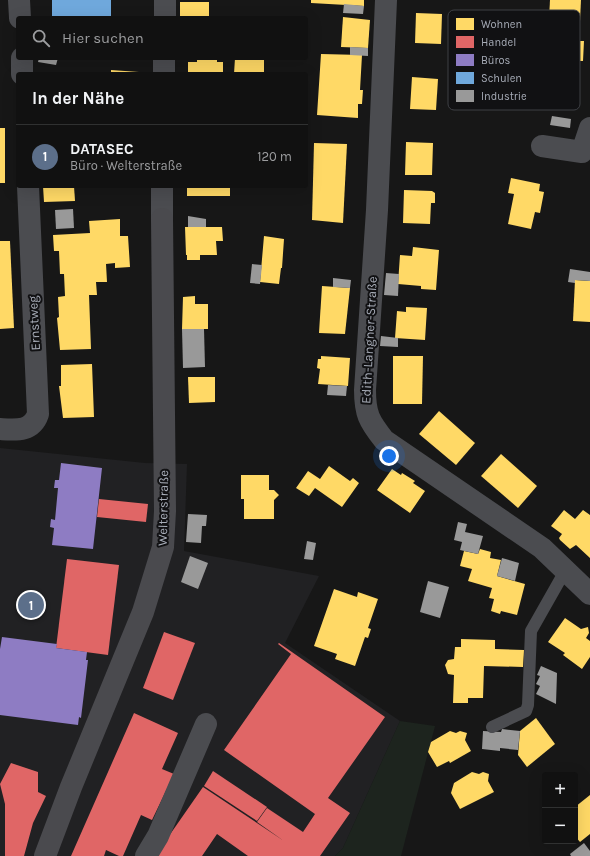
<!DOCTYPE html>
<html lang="de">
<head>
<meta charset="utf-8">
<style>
	body { margin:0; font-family:Karla,sans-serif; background:#1e1f1f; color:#f1f3f6 }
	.controls { position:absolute; right:12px; bottom:12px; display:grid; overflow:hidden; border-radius:4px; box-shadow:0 4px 16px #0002 }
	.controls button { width:36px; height:36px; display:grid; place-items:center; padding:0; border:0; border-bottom:1px solid #303131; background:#111; color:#f1f3f6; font:20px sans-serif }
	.you { position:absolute; left:389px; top:456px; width:14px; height:14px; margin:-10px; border:3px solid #fff; border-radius:50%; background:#1a73e8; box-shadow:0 0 0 6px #1a73e833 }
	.badge { display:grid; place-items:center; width:26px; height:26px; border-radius:50%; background:#757880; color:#fff; font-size:13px; font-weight:700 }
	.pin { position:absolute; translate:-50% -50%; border:2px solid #fff; box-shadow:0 1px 4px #0006 }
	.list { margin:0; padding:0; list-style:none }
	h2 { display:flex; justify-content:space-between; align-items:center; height:52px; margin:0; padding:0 16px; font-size:17px }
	h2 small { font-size:13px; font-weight:400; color:#9c9d9f }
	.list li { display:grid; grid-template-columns:26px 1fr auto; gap:12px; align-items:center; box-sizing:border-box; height:64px; padding:0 16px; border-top:1px solid #303131 }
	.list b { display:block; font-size:15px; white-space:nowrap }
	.list p { margin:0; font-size:13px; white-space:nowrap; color:#9c9d9f }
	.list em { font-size:13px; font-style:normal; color:#9c9d9f }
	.icon { flex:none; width:22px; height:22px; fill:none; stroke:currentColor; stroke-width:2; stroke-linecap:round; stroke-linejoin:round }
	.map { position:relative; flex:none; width:590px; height:856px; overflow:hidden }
	.search { position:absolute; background:#111; box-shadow:0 4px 16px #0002; left:16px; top:16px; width:292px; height:44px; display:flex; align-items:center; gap:10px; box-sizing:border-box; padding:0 14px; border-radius:4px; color:#9c9d9f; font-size:15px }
	.panel { position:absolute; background:#111; box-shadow:0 4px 16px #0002; left:16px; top:72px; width:292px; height:116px; border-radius:4px }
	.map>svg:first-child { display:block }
	.built { fill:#212123 }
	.green { fill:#1d241e }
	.homes { fill:#ffd966 }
	.shops { fill:#e06666 }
	.offices { fill:#8e7cc3 }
	.schools { fill:#6fa8dc }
	.industry { fill:#999 }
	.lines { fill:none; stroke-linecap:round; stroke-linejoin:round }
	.lane { stroke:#4b4c50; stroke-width:12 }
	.street { stroke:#4b4c50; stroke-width:22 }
	.secondary { stroke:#4a4a4e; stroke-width:22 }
	.labels { text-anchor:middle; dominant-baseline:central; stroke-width:4; stroke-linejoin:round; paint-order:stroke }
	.street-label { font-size:13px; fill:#a8adb8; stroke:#111113 }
	.key { fill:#111113; stroke:#3e4045; stroke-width:1 }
	.key-label { font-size:11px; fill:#a8adb8 }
</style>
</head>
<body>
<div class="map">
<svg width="590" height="856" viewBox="0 0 590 856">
	<rect width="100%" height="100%" fill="#171717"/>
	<path class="built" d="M0 448 145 463 187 464 184 551 319 576 285 643 400 721 343 848 335 856H0Z"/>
	<path class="green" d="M400 721 435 726 401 856H335L343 848Z"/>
	<g class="homes">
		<path d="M311 0H364V6L311 3Z"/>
		<path d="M550 0H581L580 21 549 19Z"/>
		<rect x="180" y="2" width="29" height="16"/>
		<path d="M416 13 442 14 441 44 415 43Z"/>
		<path d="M343 17 370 20 368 48 341 47Z"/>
		<path d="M570 41H584L583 61H576L573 104 542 101 544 75 524 70 528 54 546 58 568 59Z"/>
		<path d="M321 54 362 55 360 90H363L362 104H358V118L317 115Z"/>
		<path d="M197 58H217V62H223V74H188V62H197Z"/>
		<path d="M235 58 264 59V74H234Z"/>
		<path d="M111 70 139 72V74H111Z"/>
		<path d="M412 77 438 79 436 110 410 109Z"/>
		<rect x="0" y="128" width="5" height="55"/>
		<path d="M406 142 433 143 432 175H405Z"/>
		<path d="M314 143 347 144 343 223 312 220Z"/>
		<path d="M511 178 540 184 539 191 544 192 540 213 535 212 531 229 508 224 514 194 508 193Z"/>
		<path d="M43 186H74L75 201 44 202Z"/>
		<rect x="187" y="186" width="43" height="10"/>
		<path d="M404 190 432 191 435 193V203H431L430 224 403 223Z"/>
		<path d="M120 219V236H128L130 267 115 268V263L106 264 107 282H96L97 295H89L91 349 60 350 57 318 59 317 58 297 65 296 64 274H60L59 251H54L53 235 90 233 89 221Z"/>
		<path d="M185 227H222L223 241H216L217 255H200V260H187V255H186Z"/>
		<path d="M264 236 284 239 282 268H281L279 284 260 282Z"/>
		<path d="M0 241H10L14 328 0 329Z"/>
		<path d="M413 247 439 250 436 290 421 289V286L398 284 400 255 412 256Z"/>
		<path d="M575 280 590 281V322L573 321Z"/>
		<path d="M322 286 350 288 345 334 319 333Z"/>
		<path d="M195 296V304H208V329H182L183 297Z"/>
		<path d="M406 307 427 308 425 340 395 338 397 311 406 312Z"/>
		<path d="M321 356 350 358 348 386 318 384 320 369 317 368 318 359H321Z"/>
		<path d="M393 356H423L422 404H393Z"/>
		<path d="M92 364 94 417 63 418 59 386H61V365Z"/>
		<path d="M188 377H215V402L189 403Z"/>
		<path d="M439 411 475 443 456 465 419 434Z"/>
		<path d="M501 454 537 486 518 508 481 476Z"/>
		<path d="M329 466 350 481 353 478 359 483 342 507 315 488 309 496 296 488 308 471 320 479Z"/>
		<path d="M392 469 401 475 402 473 415 481 413 483 425 491 410 513 377 490Z"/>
		<path d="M241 475H269V490H274L279 495 274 500V519H244V499H241Z"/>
		<path d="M564 510 575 519 583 510 590 515V558L576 545 570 549 560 540 559 538 562 534 551 526Z"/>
		<path d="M480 549 491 552 490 558 501 560 497 576 525 584 517 615 501 611 500 614 491 611 494 599 489 598 492 588 468 581 472 569 460 566 464 551 478 554Z"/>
		<path d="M334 589 357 597 358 592 378 599 368 628 371 629 368 638 365 637 355 666 335 659 337 654 314 646Z"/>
		<path d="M565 618 581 629 588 627 589 633 586 638 590 641V657L582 669 563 655 565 653 548 642Z"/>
		<path d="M461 639 495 640V649L524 650 523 667 484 666 483 698H468V703H453L454 675 448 674 445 665 448 660 454 659 455 647H461Z"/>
		<path d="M536 718 555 744 527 767 518 755 520 731Z"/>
		<path d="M450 731 456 733 460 731 467 733 465 740 471 751 450 763 449 761 437 767 428 752 431 742Z"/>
		<path d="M472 772 479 774 483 772 489 774 488 781 494 792 460 809 451 793 454 783Z"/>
		<path d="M590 795V834L580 842 575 836V807Z"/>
	</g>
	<g class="shops">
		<path d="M99 499 148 504 146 522 97 517Z"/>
		<path d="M67 559 119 565 108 655 56 648Z"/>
		<path d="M164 632 195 643 173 700 143 688Z"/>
		<path d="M279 643 385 717 328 798 350 813 320 856H248L217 834 202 856H155L203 787 284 841 257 822 267 808 303 832 315 814 224 750 291 654 278 644Z"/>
		<path d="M134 713 178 733 162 769 174 774 152 820 141 815 123 856H119L106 850 104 856H71Z"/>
		<path d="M11 763 38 772V792L46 796 33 823 24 856H5V804L0 784Z"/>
		<path d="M213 771 267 807 257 821 204 786Z"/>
	</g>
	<g class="offices">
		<path d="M61 463 102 468 93 549 52 545 54 528 50 527 51 519 55 520 58 488H54L55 480H59Z"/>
		<path d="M2 637 57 644 56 648 87 652 86 660H88L81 718 79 717 78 725 0 715V649Z"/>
	</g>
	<rect class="schools" x="52" y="0" width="59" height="18"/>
	<g class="industry">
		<path d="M344 4 364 6 363 14 343 13Z"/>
		<path d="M350 47 368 48V56L350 55Z"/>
		<path d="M39 58H58L56 65 38 62Z"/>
		<path d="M552 116 571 119 570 128 550 125Z"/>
		<path d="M73 209 74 228 56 229 55 210Z"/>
		<path d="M188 216 206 219V227H188Z"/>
		<path d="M252 264 262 265 260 284 250 283Z"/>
		<path d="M570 269 590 272V281L575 280V283L568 282Z"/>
		<path d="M386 273 399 274 398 296 384 295Z"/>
		<path d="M333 278 351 280 350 288 333 287Z"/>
		<path d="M182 329H204L205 367 183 368Z"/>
		<path d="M381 336 398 338V347L380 346Z"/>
		<path d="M328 385 347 386 346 396 327 395Z"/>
		<path d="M188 514 207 515 206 526H202L201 543 186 542Z"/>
		<path d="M458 522 467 524 465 532 483 536 478 554 460 550 462 542 454 540Z"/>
		<path d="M307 541 316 543 313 560 304 559Z"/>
		<path d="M190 556 208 563 198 589 181 582Z"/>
		<path d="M502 558 519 563 515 581 497 576Z"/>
		<path d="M428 581 449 587 440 618 420 612Z"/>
		<path d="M541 666 557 673 556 704 536 694 540 686 536 684 540 676 537 675Z"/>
		<path d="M502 729 520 731 518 750 500 748V751L482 749 483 731 501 732Z"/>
		<path d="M584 843 590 851V856H571L570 854Z"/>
	</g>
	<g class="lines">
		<path class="lane" d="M492 727 526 711 528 705 531 631 565 571"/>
		<g class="street">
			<path d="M19 0 20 18"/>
			<path d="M386 0 377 210 365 390C365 414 369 421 384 440L542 548 590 594"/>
			<path d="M165 18V0"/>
			<path d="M22 58V74"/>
			<path d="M164 74V58"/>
			<path d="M542 146 582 152 590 128"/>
			<path d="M162 219V186"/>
			<path d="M0 429C16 430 32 432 38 414L28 186"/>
			<path d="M146 856 158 836 206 724"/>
		</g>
		<path class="secondary" d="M45 856 71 787 143 612 163 547 165 511 162 219"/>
	</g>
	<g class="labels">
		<g class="street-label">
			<text transform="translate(34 323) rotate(-93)">Ernstweg</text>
			<text transform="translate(369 340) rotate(-87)">Edith-Langner-Straße</text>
			<text transform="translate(163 508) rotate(-89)">Welterstraße</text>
		</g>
	</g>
	<rect x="448" y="10" width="132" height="100" rx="6" class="key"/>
	<rect x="456" y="18" width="18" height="12" fill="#ffd966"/>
	<rect x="456" y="36" width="18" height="12" fill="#e06666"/>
	<rect x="456" y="54" width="18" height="12" fill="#8e7cc3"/>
	<rect x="456" y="72" width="18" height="12" fill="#6fa8dc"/>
	<rect x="456" y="90" width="18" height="12" fill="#999"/>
	<g class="key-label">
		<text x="481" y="28">Wohnen</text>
		<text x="481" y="46">Handel</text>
		<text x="481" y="64">Büros</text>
		<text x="481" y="82">Schulen</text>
		<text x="481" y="100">Industrie</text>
	</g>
</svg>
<div class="controls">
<button>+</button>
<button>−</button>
</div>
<div class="you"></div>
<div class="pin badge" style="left:31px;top:605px;background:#5c6f8a">1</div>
<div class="search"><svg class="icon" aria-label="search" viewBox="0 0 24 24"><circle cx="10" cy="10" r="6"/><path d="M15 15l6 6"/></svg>Hier suchen</div>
<section class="panel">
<h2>In der Nähe<small></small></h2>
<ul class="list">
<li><span class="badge" style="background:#5c6f8a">1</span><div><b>DATASEC</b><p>Büro · Welterstraße</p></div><em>120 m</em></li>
</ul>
</section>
</div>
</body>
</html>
